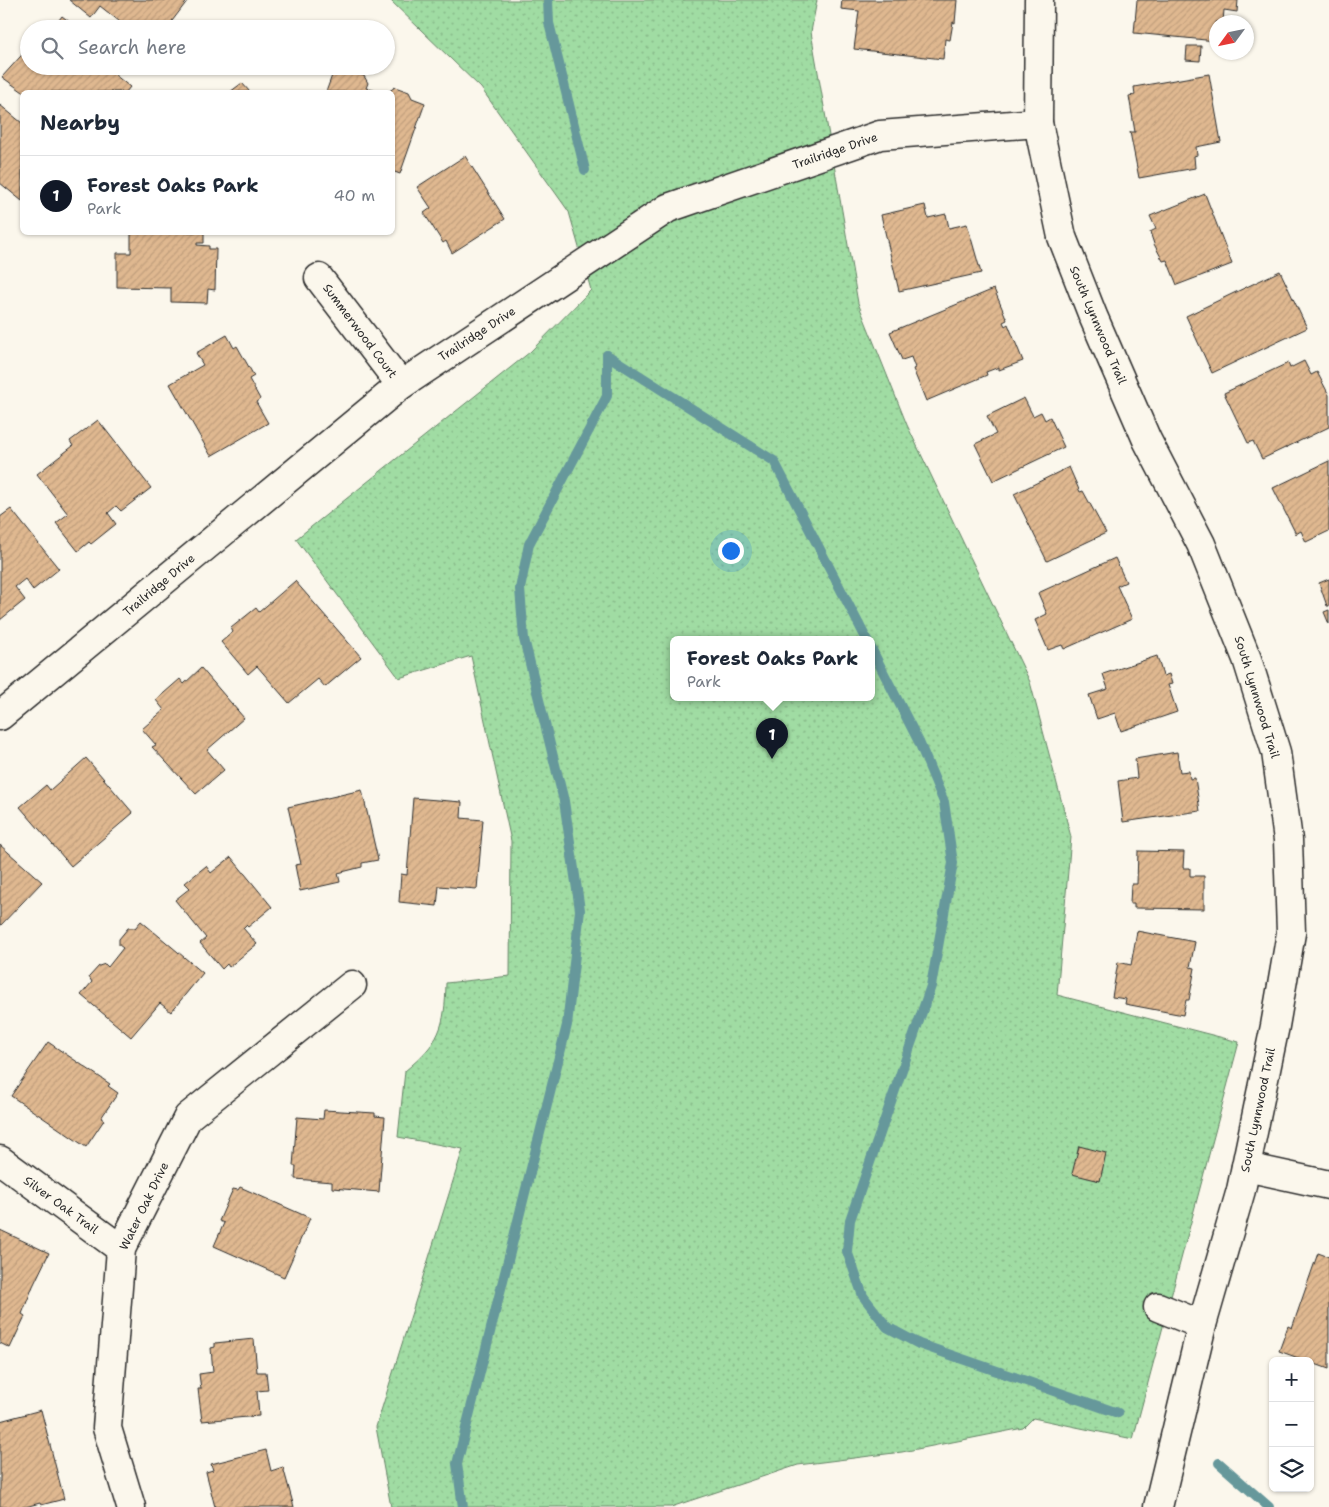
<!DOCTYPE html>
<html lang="en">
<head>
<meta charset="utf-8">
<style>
	body { margin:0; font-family:"Shantell Sans",sans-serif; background:#f6f6f7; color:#1f2937 }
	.controls { position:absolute; right:15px; bottom:15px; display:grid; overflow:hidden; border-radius:8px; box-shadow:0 1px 4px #0004 }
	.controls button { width:45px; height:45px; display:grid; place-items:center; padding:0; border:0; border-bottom:1px solid #e0e1e3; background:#fff; color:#1f2937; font:25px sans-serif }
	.compass { position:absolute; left:1209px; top:15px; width:45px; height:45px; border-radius:50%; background:#fff; box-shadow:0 1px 4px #0004; rotate:237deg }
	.you { position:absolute; left:730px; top:550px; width:18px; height:18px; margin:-12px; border:4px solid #fff; border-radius:50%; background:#1a73e8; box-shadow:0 0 0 8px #1a73e833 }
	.badge { display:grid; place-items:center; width:32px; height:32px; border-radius:50%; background:#111827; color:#fff; font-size:16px; font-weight:700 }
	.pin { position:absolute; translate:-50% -41px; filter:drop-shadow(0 1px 2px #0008) }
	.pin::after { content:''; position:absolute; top:26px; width:18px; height:15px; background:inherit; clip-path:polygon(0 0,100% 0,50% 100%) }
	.popup { position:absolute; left:670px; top:636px; width:205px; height:65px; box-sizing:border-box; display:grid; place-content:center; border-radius:8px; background:#fff; filter:drop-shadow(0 1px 4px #0005); font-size:16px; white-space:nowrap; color:#747a83 }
	.popup b { font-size:19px; color:#1f2937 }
	.popup::after { content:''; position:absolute; left:50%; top:100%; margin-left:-10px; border:10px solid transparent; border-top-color:#fff }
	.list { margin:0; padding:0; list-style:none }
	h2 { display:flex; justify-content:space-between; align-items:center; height:65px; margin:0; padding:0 20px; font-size:21px }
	h2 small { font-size:16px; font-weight:400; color:#747a83 }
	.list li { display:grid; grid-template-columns:32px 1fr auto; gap:15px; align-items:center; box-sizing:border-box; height:80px; padding:0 20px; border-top:1px solid #e0e1e3 }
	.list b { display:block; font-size:19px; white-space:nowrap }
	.list p { margin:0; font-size:16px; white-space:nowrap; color:#747a83 }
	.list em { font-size:16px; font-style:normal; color:#747a83 }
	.icon { flex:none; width:28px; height:28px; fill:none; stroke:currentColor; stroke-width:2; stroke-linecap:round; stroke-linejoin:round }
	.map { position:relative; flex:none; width:1329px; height:1507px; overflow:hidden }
	.search { position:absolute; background:#fff; box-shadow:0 1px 4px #0004; left:20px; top:20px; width:375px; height:55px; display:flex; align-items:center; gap:12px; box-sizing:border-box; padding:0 18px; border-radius:28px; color:#747a83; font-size:19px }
	.panel { position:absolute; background:#fff; box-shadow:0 1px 4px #0004; left:20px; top:90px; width:375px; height:145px; border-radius:8px }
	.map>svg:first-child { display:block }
	.park { fill:url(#park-dots); stroke:#668467; fill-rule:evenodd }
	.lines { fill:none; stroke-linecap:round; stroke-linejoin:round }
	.stream { stroke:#66989b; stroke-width:10 }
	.building { fill:url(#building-hatch); stroke:#2b2b2b }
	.minor-casing { stroke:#2b2b2b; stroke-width:31 }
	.minor { stroke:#fbf7ec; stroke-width:28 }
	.labels { text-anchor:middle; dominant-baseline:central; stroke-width:4; stroke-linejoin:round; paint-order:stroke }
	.street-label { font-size:12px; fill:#2b2b2b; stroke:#fbf7ec }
</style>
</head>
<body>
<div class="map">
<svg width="1329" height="1507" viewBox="0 0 1329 1507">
	<defs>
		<pattern id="park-dots" width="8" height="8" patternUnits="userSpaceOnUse" patternTransform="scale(1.25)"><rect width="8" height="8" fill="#a0dca3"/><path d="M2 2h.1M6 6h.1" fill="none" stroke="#8abd8c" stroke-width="1.8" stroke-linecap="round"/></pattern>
		<pattern id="building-hatch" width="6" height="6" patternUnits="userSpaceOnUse" patternTransform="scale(1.25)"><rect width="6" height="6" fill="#dfb890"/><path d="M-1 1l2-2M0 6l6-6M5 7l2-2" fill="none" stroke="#c09e7c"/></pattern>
	</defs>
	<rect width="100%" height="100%" fill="#fbf7ec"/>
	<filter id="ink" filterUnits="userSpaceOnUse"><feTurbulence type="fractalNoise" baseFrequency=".02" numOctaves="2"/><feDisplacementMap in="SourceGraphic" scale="10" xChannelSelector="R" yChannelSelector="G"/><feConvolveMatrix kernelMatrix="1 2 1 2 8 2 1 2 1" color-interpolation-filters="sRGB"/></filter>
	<g filter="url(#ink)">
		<path class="park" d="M390 0H817L811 32 858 303 907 425 1030 682 1071 837 1057 995 1239 1042 1133 1439 1033 1418 1023 1428 902 1452 798 1465 671 1507H391L376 1427 463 1149 398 1137 405 1071C440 1042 445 1028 446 983L510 976 511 841 471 656 399 678 296 539 530 352 591 290 569 212 481 88ZM673 640H871V698H673Z"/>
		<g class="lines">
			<g class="stream">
				<path d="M548 0 549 23 585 170"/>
				<path d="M607 355 774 461 867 640"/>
				<path d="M871 648 919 742 944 802 953 863 931 986 850 1220 847 1251 863 1296 887 1327 919 1344 1118 1413"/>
				<path d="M1219 1463 1269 1507"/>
				<path d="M463 1507 457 1464 567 1025 580 910 564 801 524 639 520 589 529 544 607 396V355"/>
			</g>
		</g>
		<g class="building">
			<path d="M69 0H188L166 29H129L100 6 91 18Z"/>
			<path d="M842 0H957L955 23 953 22 950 40 945 39 943 59 854 49 859 11 841 9Z"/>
			<path d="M1137 0H1238L1237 12 1224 10 1223 22H1216V41L1134 33Z"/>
			<path d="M62 16 79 29H43L47 23 53 28Z"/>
			<path d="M1187 46H1201L1200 61 1186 60Z"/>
			<path d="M29 47V66H104L130 87 126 92H23L2 77Z"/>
			<path d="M334 70 344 73 350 71 364 76 368 83 366 88 380 92H326Z"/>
			<path d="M1209 74 1221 142 1196 147 1197 155 1194 156 1195 168 1139 178 1130 132H1135L1129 96 1135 95 1134 87Z"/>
			<path d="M242 83 250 92H230Z"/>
			<path d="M395 87 409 92 412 98 425 103 400 174 392 171V92H388Z"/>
			<path d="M0 105 22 123V201L0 183Z"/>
			<path d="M465 156 505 219 452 253 446 241 443 243 424 213 431 208 417 187Z"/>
			<path d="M1205 194 1232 264 1177 285 1167 260 1163 261 1154 244 1150 232 1156 229 1150 216Z"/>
			<path d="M925 205 928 218 946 214 949 228 967 224 981 273 899 291 881 215Z"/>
			<path d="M131 232H204V243H197V245L209 246V249H216L215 290 208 289 207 303 171 302V288L117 287V253H131Z"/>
			<path d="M1280 271 1307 328 1212 373 1186 316Z"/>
			<path d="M994 289 1007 320 1003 322 1005 326 1008 324 1023 361 999 370V367L986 372 987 375 926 401 913 369 915 368 911 357 902 360 890 332Z"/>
			<path d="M227 335 234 348 237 346 254 376 249 379 260 399 256 402 268 423 211 456 170 384 203 365 196 353Z"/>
			<path d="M1304 361 1311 375 1317 372 1329 395V427L1262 459 1253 441 1248 443 1224 393 1288 363 1290 368Z"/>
			<path d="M1024 398 1033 416 1041 412 1045 420 1050 417 1064 447 993 481 975 444 996 434 987 416Z"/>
			<path d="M98 420 151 488 121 511 116 506 108 513 116 524 91 544 89 542 78 551 56 523 68 514 37 474 73 446 70 441Z"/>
			<path d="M1329 461V531L1306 542 1301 531 1296 534 1273 488Z"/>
			<path d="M1069 467 1080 492 1083 491 1106 533 1047 561 1014 494Z"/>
			<path d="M11 509 59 569 33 590 25 579 15 587 25 600 0 620V517Z"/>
			<path d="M1115 558 1126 582 1117 586 1132 619 1064 649 1062 645 1048 650 1035 620 1047 614 1038 593Z"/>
			<path d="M1329 579V606H1327L1319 583Z"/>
			<path d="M295 581 361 657 325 687 318 679 289 703 257 666 248 674 221 642 233 632 231 628 256 608 259 612Z"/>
			<path d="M1329 610V624L1324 612Z"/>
			<path d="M1157 656 1163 676 1169 674 1172 684 1168 685 1177 712 1121 731 1115 713 1097 719 1089 695 1108 689 1103 674Z"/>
			<path d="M201 668 244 718 207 750 224 770 196 794 152 747 156 745 142 729 164 710 156 700 180 679 184 684Z"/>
			<path d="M1177 752 1180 772 1189 771 1190 779 1195 778 1200 811 1123 822 1118 781 1137 778 1135 759Z"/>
			<path d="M86 758 133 813 71 866 20 807 46 785 50 790Z"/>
			<path d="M362 790 378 860 362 863V867L338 873 340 882 300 891 295 865 301 864 288 807Z"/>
			<path d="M413 798 462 802 461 818 483 820 477 889 439 886 437 906 399 902 401 874 407 875Z"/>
			<path d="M0 845 42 882 0 926Z"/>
			<path d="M1138 851 1184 852 1183 868H1190V876H1204V909L1134 908V904H1130L1131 884H1137Z"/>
			<path d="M231 857 272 907 248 927 246 925 243 928 257 944 229 967 227 964 222 969 200 943 206 938 175 900 190 888 185 883 206 866 211 873Z"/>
			<path d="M141 921 203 973 171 1012 160 1003 131 1037 81 995 92 982 89 977 99 966 105 964 108 967 123 948 119 945V939L128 928H135Z"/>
			<path d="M1137 931 1195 942 1190 967 1195 968 1189 1000H1186L1183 1015 1125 1004 1126 999 1112 997 1118 962 1131 965Z"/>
			<path d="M48 1042 110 1084 108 1086 118 1093 101 1118 104 1120 86 1147 11 1096Z"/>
			<path d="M324 1110 375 1113V1116L385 1117 379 1192 332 1188V1182L295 1179 296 1166H293L297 1117 323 1119Z"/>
			<path d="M1079 1146 1106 1153 1100 1181 1072 1174Z"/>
			<path d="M240 1187 310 1218 284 1277 214 1246 224 1223 219 1221 233 1189 238 1190Z"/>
			<path d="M0 1230 49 1253 33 1286 22 1314 25 1316 10 1348 0 1343Z"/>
			<path d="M1318 1253 1329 1257V1369L1279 1351 1288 1326 1292 1328Z"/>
			<path d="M254 1339 257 1372H266L268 1390 257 1391 259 1416 202 1421 198 1389H201L199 1374 213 1372 211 1348 215 1347V1343Z"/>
			<path d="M41 1410 64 1499 41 1505 40 1503 25 1507H0V1421Z"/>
			<path d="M266 1450 271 1471 283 1467 294 1507H215L206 1472 213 1470 211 1464Z"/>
		</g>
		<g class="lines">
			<g class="minor-casing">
				<g id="minor">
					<path d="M1039 0 1038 123 1062 237 1093 316 1147 440 1201 544 1247 659 1276 752 1288 840 1291 933 1275 1026 1241 1190 1202 1325 1158 1507"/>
					<path d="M319 278 401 385"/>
					<path d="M0 716 401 385 668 208 880 135 1038 123"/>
					<path d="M0 1160 121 1249"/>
					<path d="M1246 1167 1329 1185"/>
					<path d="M1158 1307 1202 1325"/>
					<path d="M131 1507 107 1428 121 1249 188 1117 352 985"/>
				</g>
			</g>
			<use href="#minor" class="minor"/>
		</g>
	</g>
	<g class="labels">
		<g class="street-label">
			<text transform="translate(835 151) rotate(-19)">Trailridge Drive</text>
			<text transform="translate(1098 325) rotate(67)">South Lynnwood Trail</text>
			<text transform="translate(360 331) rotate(53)">Summerwood Court</text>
			<text transform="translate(477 334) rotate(-33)">Trailridge Drive</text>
			<text transform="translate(159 585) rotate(-40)">Trailridge Drive</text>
			<text transform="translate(1257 697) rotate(73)">South Lynnwood Trail</text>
			<text transform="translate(1258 1110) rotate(-78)">South Lynnwood Trail</text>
			<text transform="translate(61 1205) rotate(36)">Silver Oak Trail</text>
			<text transform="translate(144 1206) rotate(-64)">Water Oak Drive</text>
		</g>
	</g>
</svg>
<div class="controls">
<button>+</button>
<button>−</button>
<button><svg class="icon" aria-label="layers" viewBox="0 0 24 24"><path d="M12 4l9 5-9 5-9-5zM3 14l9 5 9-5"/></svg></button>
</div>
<svg class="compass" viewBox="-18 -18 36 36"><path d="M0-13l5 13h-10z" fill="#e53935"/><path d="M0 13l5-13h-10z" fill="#747a83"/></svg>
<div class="you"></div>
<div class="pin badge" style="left:772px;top:759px">1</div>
<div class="popup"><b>Forest Oaks Park</b>Park</div>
<div class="search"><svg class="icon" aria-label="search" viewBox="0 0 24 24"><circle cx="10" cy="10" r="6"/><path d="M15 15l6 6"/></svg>Search here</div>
<section class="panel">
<h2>Nearby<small></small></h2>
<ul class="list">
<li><span class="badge">1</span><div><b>Forest Oaks Park</b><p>Park</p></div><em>40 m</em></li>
</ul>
</section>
</div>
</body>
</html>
